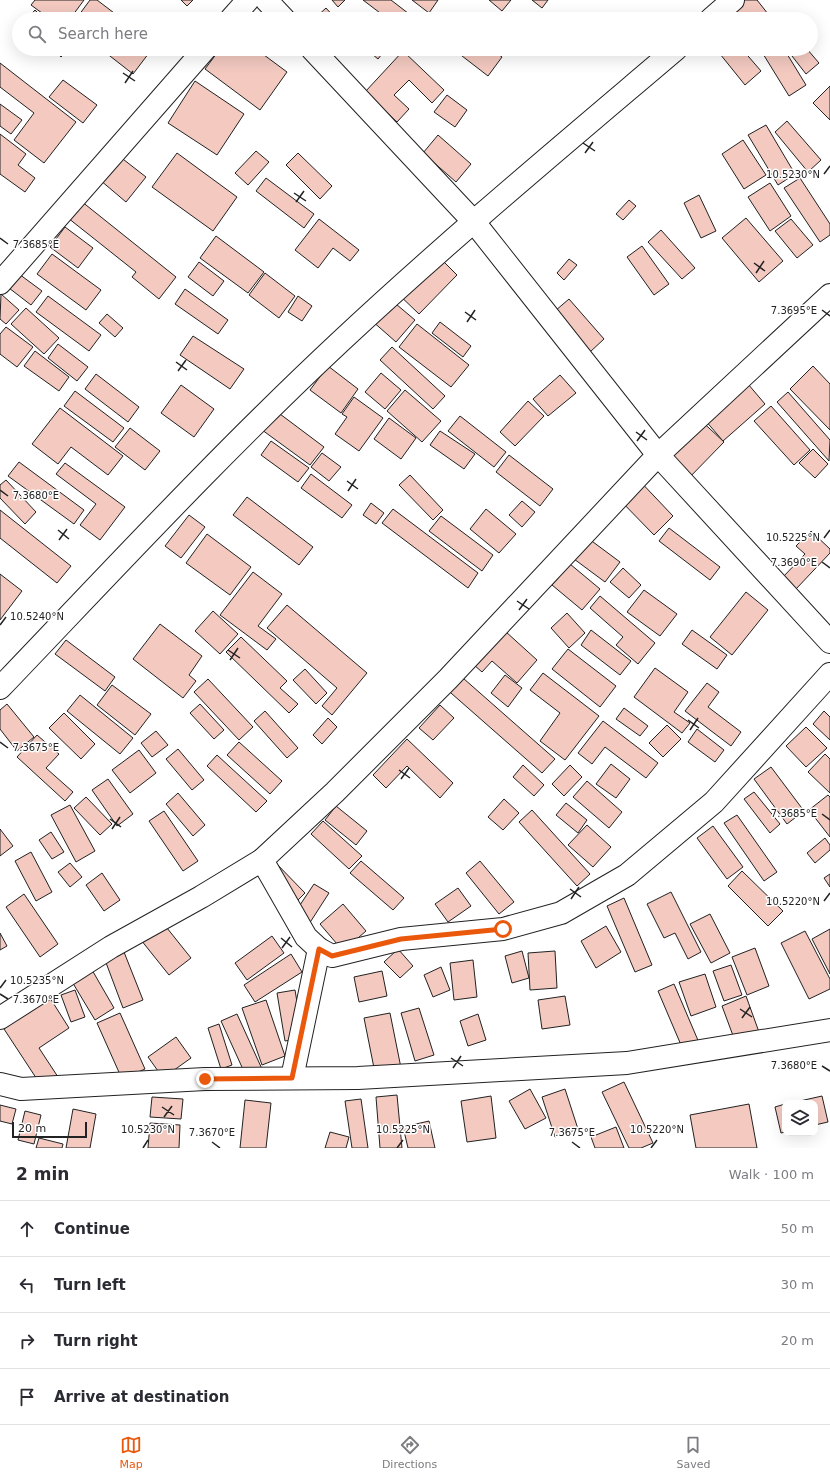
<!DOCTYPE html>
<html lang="en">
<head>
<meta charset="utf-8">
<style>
	body { margin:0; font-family:"DejaVu Sans",sans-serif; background:#f2f2f3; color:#2b2b33 }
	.controls { position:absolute; right:12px; bottom:12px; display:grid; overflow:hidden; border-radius:8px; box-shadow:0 4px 16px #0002 }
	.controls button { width:36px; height:36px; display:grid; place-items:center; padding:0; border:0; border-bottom:1px solid #e1e1e2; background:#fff; color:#2b2b33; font:20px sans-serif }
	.scale { position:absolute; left:12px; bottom:10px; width:75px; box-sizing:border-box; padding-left:4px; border:2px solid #222; border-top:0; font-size:11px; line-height:14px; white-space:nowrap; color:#222; -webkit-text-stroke:3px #fff; paint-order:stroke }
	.stop { position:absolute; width:12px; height:12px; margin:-9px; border:3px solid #ea580c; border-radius:50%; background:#fff }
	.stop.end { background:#ea580c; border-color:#fff; box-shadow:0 1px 4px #0008 }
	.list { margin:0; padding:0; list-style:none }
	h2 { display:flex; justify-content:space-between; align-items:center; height:52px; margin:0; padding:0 16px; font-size:17px }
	h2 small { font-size:13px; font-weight:400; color:#7c7c81 }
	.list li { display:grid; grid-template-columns:26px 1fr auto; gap:12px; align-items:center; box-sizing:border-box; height:56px; padding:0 16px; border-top:1px solid #e1e1e2 }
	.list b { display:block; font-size:15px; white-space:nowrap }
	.list em { font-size:13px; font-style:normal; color:#7c7c81 }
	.icon { flex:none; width:22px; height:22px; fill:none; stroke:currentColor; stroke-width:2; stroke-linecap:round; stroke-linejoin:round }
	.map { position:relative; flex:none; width:830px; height:1148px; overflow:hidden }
	.search { position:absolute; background:#fff; box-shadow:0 4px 16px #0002; left:12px; right:12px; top:12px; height:44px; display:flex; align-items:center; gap:10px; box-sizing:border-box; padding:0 14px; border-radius:22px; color:#7c7c81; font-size:15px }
	.sheet { height:276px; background:#fff }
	nav { display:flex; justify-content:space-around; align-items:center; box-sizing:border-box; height:56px; border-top:1px solid #e1e1e2; background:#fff; font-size:11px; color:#7c7c81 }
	nav a { display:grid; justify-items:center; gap:2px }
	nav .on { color:#ea580c }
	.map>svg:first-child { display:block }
	.building { fill:#f3c9c0; stroke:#222 }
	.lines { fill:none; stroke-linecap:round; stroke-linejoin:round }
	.street-casing { stroke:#222; stroke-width:24 }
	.street { stroke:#fff; stroke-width:22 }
	.route { stroke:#ea580c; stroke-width:5 }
	.ticks { fill:none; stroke:#222; stroke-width:1.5 }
	.ticks-label { font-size:10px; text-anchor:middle; fill:#222; stroke:#fff; stroke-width:3; stroke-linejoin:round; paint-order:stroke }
</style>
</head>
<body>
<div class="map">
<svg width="830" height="1148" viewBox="0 0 830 1148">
	<rect width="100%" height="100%" fill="#fff"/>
	<g class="building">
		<path d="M35 0H84L70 19H50L31 5Z"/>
		<path d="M90 0H97L122 19H76Z"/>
		<path d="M181 0H193L187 6Z"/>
		<path d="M332 0H345L338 7Z"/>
		<path d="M363 0H391L413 17 411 19H388Z"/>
		<path d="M412 0H438L429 13Z"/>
		<path d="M489 0H511L502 11Z"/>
		<path d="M532 0H548L542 8Z"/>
		<path d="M736 0H757L772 19H714Z"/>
		<path d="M326 8 336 19H314Z"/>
		<path d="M35 10 44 19H27Z"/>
		<path d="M53 49H69L61 57Z"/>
		<path d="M101 49H152L133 74Z"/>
		<path d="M220 49H256L287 72 260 110 205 69Z"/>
		<path d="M366 49H386L378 59Z"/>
		<path d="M453 49H491L502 57 488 76Z"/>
		<path d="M716 49H742L761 71 745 85Z"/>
		<path d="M760 49H784L806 85 789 96Z"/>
		<path d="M801 49H807L819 63 806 74 792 56Z"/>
		<path d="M403 51 444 90 432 103 409 80 394 95 409 109 397 122 365 92Z"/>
		<path d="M0 63 76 122 44 163 14 140 34 113 0 87Z"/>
		<path d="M63 80 97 105 83 123 49 97Z"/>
		<path d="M195 81 244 114 217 155 168 123Z"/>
		<path d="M830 86V120L813 103Z"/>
		<path d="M447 95 467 110 455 127 434 112Z"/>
		<path d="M0 104 22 120 11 134 0 126Z"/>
		<path d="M787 121 821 160 808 172 775 132Z"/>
		<path d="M766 125 795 174 778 185 748 135Z"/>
		<path d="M0 134 26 154 18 165 35 178 25 192 0 174Z"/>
		<path d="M438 135 471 164 456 182 423 153Z"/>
		<path d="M743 140 766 175 744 189 722 154Z"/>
		<path d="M256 151 269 162 248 185 235 173Z"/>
		<path d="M177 153 237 197 213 231 152 187Z"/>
		<path d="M298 153 332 186 320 199 286 165Z"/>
		<path d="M119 156 146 177 126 202 100 180Z"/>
		<path d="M266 178 314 214 304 228 256 191Z"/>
		<path d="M800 178 830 224V235L820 242 784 188Z"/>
		<path d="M770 183 791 216 770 231 748 197Z"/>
		<path d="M699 195 716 231 701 238 684 203Z"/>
		<path d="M76 197 176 277 159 299 132 277 136 272 63 214Z"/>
		<path d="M629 200 636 206 623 220 616 214Z"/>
		<path d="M746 218 783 261 759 282 722 238Z"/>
		<path d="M319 219 359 250 350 261 333 248 318 268 295 250Z"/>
		<path d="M791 219 813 245 797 258 775 231Z"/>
		<path d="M65 227 93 248 78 268 50 247Z"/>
		<path d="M661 230 695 268 682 279 648 242Z"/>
		<path d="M216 236 264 272 248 293 200 258Z"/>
		<path d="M642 246 669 284 654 295 627 257Z"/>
		<path d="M433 251 457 275 419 314 395 291Z"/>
		<path d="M52 254 101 290 86 310 37 274Z"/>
		<path d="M569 259 577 265 564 280 557 273Z"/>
		<path d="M199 262 224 281 213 296 188 277Z"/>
		<path d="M265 273 295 296 279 318 249 295Z"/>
		<path d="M19 274 42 291 31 305 9 288Z"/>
		<path d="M185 289 228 320 218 334 175 304Z"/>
		<path d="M1 294 19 310 6 324 0 319Z"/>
		<path d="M48 296 101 335 89 351 36 312Z"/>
		<path d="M298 296 312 306 302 321 288 312Z"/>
		<path d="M390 299 415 320 396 342 371 320Z"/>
		<path d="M569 299 604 339 590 352 555 311Z"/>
		<path d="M26 308 59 338 44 354 11 324Z"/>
		<path d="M107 314 123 328 115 337 99 323Z"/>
		<path d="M440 322 471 346 463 357 432 333Z"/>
		<path d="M417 324 469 365 451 387 399 347Z"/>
		<path d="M6 327 33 347 17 367 0 354V334Z"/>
		<path d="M193 336 244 369 230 389 180 355Z"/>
		<path d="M58 344 88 367 77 381 48 358Z"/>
		<path d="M392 347 445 396 433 409 380 360Z"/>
		<path d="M35 351 69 377 59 391 24 366Z"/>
		<path d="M328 366 358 389 341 413 310 390Z"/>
		<path d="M813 366 830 384V430L790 389Z"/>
		<path d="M381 373 401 390 385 409 365 392Z"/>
		<path d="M96 374 139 407 128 422 85 389Z"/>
		<path d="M560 375 576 393 548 416 533 399Z"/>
		<path d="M742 377 765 404 723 441 699 413Z"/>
		<path d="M181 385 214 409 194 437 161 413Z"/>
		<path d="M405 390 441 421 422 442 387 411Z"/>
		<path d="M75 391 124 428 113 442 64 406Z"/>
		<path d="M788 392 830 440 829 461 777 402Z"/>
		<path d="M354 397 383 418 359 451 335 434 347 417 342 414Z"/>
		<path d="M528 401 544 416 515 446 500 432Z"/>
		<path d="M771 406 810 450 794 465 754 421Z"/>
		<path d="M60 408 123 456 108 475 71 447 58 464 32 444Z"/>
		<path d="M272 408 324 447 310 465 258 427Z"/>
		<path d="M695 415 724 442 685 482 658 455Z"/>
		<path d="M460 416 506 452 494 467 448 431Z"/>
		<path d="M389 418 416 438 401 459 374 439Z"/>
		<path d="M130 428 160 451 145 470 115 447Z"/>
		<path d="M440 431 475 454 464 469 430 445Z"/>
		<path d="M271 441 309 468 298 482 261 455Z"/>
		<path d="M813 449 828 464 815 478 799 463Z"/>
		<path d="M322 453 341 467 329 481 311 467Z"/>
		<path d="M509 455 553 489 540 506 496 472Z"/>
		<path d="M19 462 84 510 74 524 8 476Z"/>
		<path d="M65 463 125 507 100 540 80 525 96 504 56 474Z"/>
		<path d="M311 474 352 505 342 518 301 488Z"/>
		<path d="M410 475 443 510 433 520 399 485Z"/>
		<path d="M635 476 673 516 654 535 615 495Z"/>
		<path d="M6 480 36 512 25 524 0 498V485Z"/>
		<path d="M247 497 313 547 299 565 233 515Z"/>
		<path d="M522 501 535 512 522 527 509 515Z"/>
		<path d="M371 503 384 513 376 524 363 515Z"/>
		<path d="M393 509 478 573 468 588 382 523Z"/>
		<path d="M486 509 516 534 499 553 470 529Z"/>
		<path d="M0 510 71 566 57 583 0 538Z"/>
		<path d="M189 515 205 527 181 558 165 546Z"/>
		<path d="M441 516 493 555 482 571 429 531Z"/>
		<path d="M669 528 720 567 710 580 659 541Z"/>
		<path d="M811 531 830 549V553L796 589 783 577 805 554 796 546Z"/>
		<path d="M207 534 251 567 230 595 186 563Z"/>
		<path d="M585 536 620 562 605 582 570 556Z"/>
		<path d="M570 564 600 589 582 610 552 585Z"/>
		<path d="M623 568 641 585 629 598 610 582Z"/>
		<path d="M253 572 282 594 258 626 276 639 267 650 220 615Z"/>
		<path d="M0 574 22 591 0 620Z"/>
		<path d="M644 590 677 614 660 636 627 612Z"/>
		<path d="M746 592 768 610 732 655 710 637Z"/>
		<path d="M600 596 655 643 638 664 616 645 623 637 590 608Z"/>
		<path d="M287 605 367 673 332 715 322 706 337 688 267 628Z"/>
		<path d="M213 611 238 634 220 654 195 631Z"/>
		<path d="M567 613 585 633 569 648 551 628Z"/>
		<path d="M495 622 537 660 517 683 492 661 482 672 465 657Z"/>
		<path d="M160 624 202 656 189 675 196 681 183 698 133 659Z"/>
		<path d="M591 630 631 661 620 675 581 645Z"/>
		<path d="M692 630 727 655 717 669 682 644Z"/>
		<path d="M241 637 287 681 280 688 298 704 289 713 226 652Z"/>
		<path d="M66 640 115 677 105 691 55 654Z"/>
		<path d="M568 649 616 686 600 707 552 669Z"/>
		<path d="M655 668 688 692 674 712 690 723 682 733 634 697Z"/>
		<path d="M305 669 327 693 316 704 293 680Z"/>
		<path d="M455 671 555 759 542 773 443 686Z"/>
		<path d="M543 673 599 716 565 760 540 741 560 713 530 690Z"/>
		<path d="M505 675 522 688 508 707 491 693Z"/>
		<path d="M208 679 253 727 239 740 194 692Z"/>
		<path d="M707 683 719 692 708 707 741 732 731 746 685 711Z"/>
		<path d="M112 685 151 714 135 735 97 705Z"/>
		<path d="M80 695 133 738 120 754 67 711Z"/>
		<path d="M7 704 34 737 17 751 0 729V710Z"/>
		<path d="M200 704 224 730 214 739 190 713Z"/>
		<path d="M440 705 454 718 433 740 419 728Z"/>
		<path d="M624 708 648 726 640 736 616 719Z"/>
		<path d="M265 711 298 748 287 758 254 721Z"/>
		<path d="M824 711 830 717V740L813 724Z"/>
		<path d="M64 713 95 744 81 759 49 728Z"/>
		<path d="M328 718 337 727 322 744 313 735Z"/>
		<path d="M603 721 658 763 646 778 605 747 592 764 578 753Z"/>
		<path d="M667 725 681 739 663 757 649 743Z"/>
		<path d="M806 727 827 748 806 767 786 746Z"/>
		<path d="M697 729 724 750 715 762 688 742Z"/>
		<path d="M156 731 168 745 152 757 141 743Z"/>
		<path d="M37 735 59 754 46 768 73 792 65 801 17 757Z"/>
		<path d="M407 739 453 783 440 798 407 766 386 788 373 775Z"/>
		<path d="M239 742 282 781 270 794 227 755Z"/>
		<path d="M178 749 204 780 192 790 166 759Z"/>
		<path d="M139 750 156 773 130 793 112 770Z"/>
		<path d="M825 754 830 759V793L808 772Z"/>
		<path d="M217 755 267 801 256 812 207 766Z"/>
		<path d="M611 764 630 779 616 798 596 784Z"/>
		<path d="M523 765 544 785 534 796 513 777Z"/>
		<path d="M570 765 582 777 564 796 552 784Z"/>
		<path d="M771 767 804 811 787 824 754 779Z"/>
		<path d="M108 779 133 814 117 826 92 790Z"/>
		<path d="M587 781 622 812 609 828 573 797Z"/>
		<path d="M754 792 780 824 770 833 744 799Z"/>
		<path d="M178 793 205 825 193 836 166 804Z"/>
		<path d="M828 795 830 797V837L809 810Z"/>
		<path d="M86 797 112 824 100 835 74 808Z"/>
		<path d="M504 799 519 813 503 830 488 817Z"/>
		<path d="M566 803 587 820 578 833 556 815Z"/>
		<path d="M70 805 95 851 76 862 51 815Z"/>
		<path d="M336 806 367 831 356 845 325 820Z"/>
		<path d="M532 810 590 874 577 886 519 822Z"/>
		<path d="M164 811 198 861 183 871 149 821Z"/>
		<path d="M737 815 777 872 764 881 724 823Z"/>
		<path d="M323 821 362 856 349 869 311 834Z"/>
		<path d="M587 825 611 847 593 867 568 845Z"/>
		<path d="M713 826 743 867 727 879 697 838Z"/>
		<path d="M0 829 13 846 0 856Z"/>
		<path d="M51 832 64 852 52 859 39 840Z"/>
		<path d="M825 838 830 845V850L815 863 807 853Z"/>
		<path d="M31 852 52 892 36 901 15 861Z"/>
		<path d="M272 859 305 893 292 906Z"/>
		<path d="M361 861 404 898 393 910 350 873Z"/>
		<path d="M480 861 514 902 499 914 466 873Z"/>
		<path d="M70 863 82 877 70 887 58 872Z"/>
		<path d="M742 871 783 911 768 926 728 886Z"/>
		<path d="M102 873 120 900 104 911 86 885Z"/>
		<path d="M830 874V887L824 878Z"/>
		<path d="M314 884 329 893 309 924 294 914Z"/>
		<path d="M458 888 471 906 448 922 435 904Z"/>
		<path d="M671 892 701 952 688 959 675 933 664 938 647 904Z"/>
		<path d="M24 894 58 944 40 957 6 907Z"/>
		<path d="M624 898 652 965 635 972 607 906Z"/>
		<path d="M343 904 366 931 343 951 320 924Z"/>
		<path d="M710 914 730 953 711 963 690 924Z"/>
		<path d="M163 923 191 958 169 975 141 940Z"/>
		<path d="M606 926 621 952 596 968 581 941Z"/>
		<path d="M830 929V974L812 939Z"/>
		<path d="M805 931 830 979V989L809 999 781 943Z"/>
		<path d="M0 933 7 946 0 950Z"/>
		<path d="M272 936 284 953 247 980 235 963Z"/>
		<path d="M755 948 769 986 747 995 732 957Z"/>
		<path d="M398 949 413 966 400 978 384 962Z"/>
		<path d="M522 951 529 978 512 983 505 956Z"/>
		<path d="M555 951 557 988 530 990 528 953Z"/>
		<path d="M124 952 143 1000 123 1008 105 960Z"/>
		<path d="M291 954 302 972 255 1002 244 985Z"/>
		<path d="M473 960 477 997 454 1000 450 963Z"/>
		<path d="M88 963 114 1008 95 1020 68 975Z"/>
		<path d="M731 965 742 995 724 1001 713 971Z"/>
		<path d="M441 967 450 990 433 997 424 975Z"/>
		<path d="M382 971 387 996 359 1002 354 977Z"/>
		<path d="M705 974 716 1007 691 1016 679 982Z"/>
		<path d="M674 984 700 1045 684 1052 658 991Z"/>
		<path d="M45 990 69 1028 39 1048 60 1080 44 1090 4 1029 18 1019Z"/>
		<path d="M75 990 85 1017 71 1022 61 995Z"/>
		<path d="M295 990 303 1038 285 1041 277 993Z"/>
		<path d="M565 996 570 1025 542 1029 538 1000Z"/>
		<path d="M746 996 759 1032 735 1041 722 1006Z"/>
		<path d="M266 1000 285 1056 262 1065 242 1008Z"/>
		<path d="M419 1008 434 1055 415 1061 401 1013Z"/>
		<path d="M120 1013 145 1069 122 1079 97 1023Z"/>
		<path d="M390 1013 401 1068 375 1073 364 1018Z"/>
		<path d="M237 1014 262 1069 246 1076 221 1021Z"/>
		<path d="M478 1014 486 1040 468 1046 460 1021Z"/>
		<path d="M219 1024 232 1065 221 1069 208 1028Z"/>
		<path d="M176 1037 191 1058 163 1078 148 1057Z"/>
		<path d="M624 1082 653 1143 641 1148H629L602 1092Z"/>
		<path d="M530 1089 546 1118 525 1129 509 1101Z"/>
		<path d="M565 1089 578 1129 555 1137 542 1097Z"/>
		<path d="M397 1095 402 1148H380L376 1097Z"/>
		<path d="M491 1096 496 1138 467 1142 461 1101Z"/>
		<path d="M822 1096 828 1122 815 1125V1103H791Z"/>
		<path d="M152 1097 183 1099 181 1119 150 1117Z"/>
		<path d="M361 1099 368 1148H352L345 1101Z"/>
		<path d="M245 1100 271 1103 266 1148H240Z"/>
		<path d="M749 1104 757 1148H696L690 1115Z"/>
		<path d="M785 1104V1132L781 1133 775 1107Z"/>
		<path d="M0 1105 16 1109 12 1124 0 1121Z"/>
		<path d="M73 1109 96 1114 90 1148H66Z"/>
		<path d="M25 1111 41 1115 34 1144 18 1140Z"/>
		<path d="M429 1121 435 1148H408L403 1127Z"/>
		<path d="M150 1123 180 1125 179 1148H148Z"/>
		<path d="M616 1127 624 1148H595L591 1137Z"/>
		<path d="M330 1132 349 1137 346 1148H325Z"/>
		<path d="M39 1138 63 1144 62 1148H36Z"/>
	</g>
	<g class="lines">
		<g class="street-casing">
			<g id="street">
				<path d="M266 0 284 19"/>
				<path d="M231 19 248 0"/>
				<path d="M711 19 733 0"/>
				<path d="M312 49 474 222 658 455 830 642"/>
				<path d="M0 283 205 49"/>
				<path d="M0 688C112 571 222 452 341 341 449 240 563 145 676 49"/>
				<path d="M262 860 306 937 319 949 332 956 401 939 503 929 561 913 627 875 714 802 830 674"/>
				<path d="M0 1018 111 947 201 897 262 860 335 792 448 679 658 455 830 295"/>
				<path d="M292 1078 319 949"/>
				<path d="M0 1084 21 1089 205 1079 358 1078 627 1063 830 1030"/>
			</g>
		</g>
		<use href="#street" class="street"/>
	</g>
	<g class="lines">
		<path class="route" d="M205 1079 292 1078 319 949 332 956 401 939 503 929"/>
	</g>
	<path class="ticks" d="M123 73 135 81M125 83 133 71M583 143 595 151M585 153 593 142M824 174 830 166M294 193 306 201M296 202 304 191M0 238 8 244M754 263 765 271M756 273 764 261M822 310 830 316M465 312 476 320M467 322 475 310M176 362 187 370M178 371 186 360M636 432 647 440M637 441 645 430M347 481 358 489M0 490 8 496M348 491 356 479M58 530 69 539M824 538 830 530M59 540 67 529M822 562 830 568M517 601 529 609M519 610 527 599M0 625 6 617M228 650 240 658M230 660 238 648M688 720 699 728M690 730 698 718M0 742 8 748M399 770 410 778M401 779 409 768M822 814 830 820M110 819 121 827M112 829 120 817M570 889 581 897M571 899 579 887M824 901 830 893M281 938 292 947M282 948 290 937M0 988 6 980M0 994 8 999M740 1009 752 1017M742 1018 750 1007M451 1058 463 1066M822 1066 830 1071M453 1068 461 1056M162 1107 174 1115M164 1117 172 1106M212 1142 220 1148M572 1142 580 1148M143 1148 148 1140M397 1148 403 1140M651 1148 657 1140"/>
	<g class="ticks-label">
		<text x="793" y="178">10.5230°N</text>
		<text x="36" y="248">7.3685°E</text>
		<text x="794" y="314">7.3695°E</text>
		<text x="36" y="499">7.3680°E</text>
		<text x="793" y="541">10.5225°N</text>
		<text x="794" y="566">7.3690°E</text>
		<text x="37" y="620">10.5240°N</text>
		<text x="36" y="751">7.3675°E</text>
		<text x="794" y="817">7.3685°E</text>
		<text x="793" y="905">10.5220°N</text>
		<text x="37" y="984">10.5235°N</text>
		<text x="36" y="1003">7.3670°E</text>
		<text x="794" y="1069">7.3680°E</text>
		<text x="148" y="1133">10.5230°N</text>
		<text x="403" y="1133">10.5225°N</text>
		<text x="657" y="1133">10.5220°N</text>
		<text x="212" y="1136">7.3670°E</text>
		<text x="572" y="1136">7.3675°E</text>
	</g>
</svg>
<div class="controls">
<button><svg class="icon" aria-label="layers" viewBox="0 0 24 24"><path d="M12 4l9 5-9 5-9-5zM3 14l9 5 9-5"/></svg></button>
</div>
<div class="scale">20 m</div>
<div class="stop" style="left:503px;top:929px"></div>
<div class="stop end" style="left:205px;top:1079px"></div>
<div class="search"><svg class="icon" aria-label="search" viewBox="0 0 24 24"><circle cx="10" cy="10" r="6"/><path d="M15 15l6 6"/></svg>Search here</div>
</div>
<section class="sheet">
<h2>2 min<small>Walk · 100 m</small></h2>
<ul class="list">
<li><svg class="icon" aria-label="ahead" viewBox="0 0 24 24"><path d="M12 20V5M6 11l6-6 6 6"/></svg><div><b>Continue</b></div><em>50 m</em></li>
<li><svg class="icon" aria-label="left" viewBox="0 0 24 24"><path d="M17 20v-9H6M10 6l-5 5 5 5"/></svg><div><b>Turn left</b></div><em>30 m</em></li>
<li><svg class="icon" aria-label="right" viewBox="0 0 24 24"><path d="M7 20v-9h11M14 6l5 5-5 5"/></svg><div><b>Turn right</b></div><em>20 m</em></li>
<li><svg class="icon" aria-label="arrive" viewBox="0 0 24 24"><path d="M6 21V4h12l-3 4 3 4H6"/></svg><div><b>Arrive at destination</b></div></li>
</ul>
</section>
<nav>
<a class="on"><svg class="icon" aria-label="map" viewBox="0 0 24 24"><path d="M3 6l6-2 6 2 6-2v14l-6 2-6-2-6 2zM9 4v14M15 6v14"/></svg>Map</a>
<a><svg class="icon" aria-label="directions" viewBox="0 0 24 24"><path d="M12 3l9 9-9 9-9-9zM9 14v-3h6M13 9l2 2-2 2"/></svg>Directions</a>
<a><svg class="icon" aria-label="saved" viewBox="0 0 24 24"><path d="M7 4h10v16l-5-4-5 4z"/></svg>Saved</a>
</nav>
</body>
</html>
